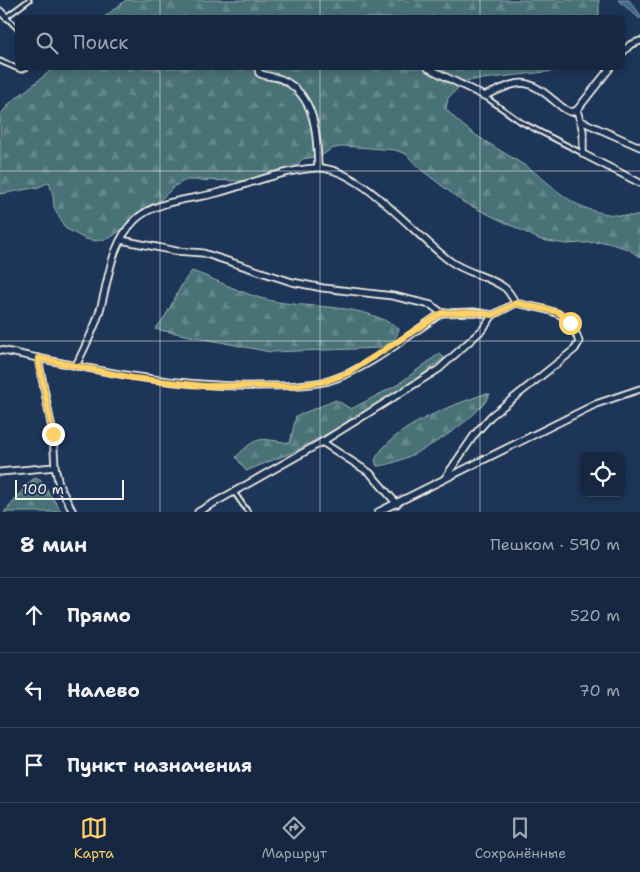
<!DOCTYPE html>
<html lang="ru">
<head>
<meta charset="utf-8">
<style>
	body { margin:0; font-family:"Shantell Sans",sans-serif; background:#23344c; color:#f1f3f6 }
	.controls { position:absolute; right:15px; bottom:15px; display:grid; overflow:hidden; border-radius:8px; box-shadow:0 2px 8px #0003 }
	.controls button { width:45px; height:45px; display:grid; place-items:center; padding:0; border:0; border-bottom:1px solid #35445a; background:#162841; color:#f1f3f6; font:25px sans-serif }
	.scale { position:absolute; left:15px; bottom:12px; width:109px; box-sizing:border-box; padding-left:5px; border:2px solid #f4f1e8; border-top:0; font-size:14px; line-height:18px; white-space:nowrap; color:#f4f1e8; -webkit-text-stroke:4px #1d3557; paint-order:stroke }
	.stop { position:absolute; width:15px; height:15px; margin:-11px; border:4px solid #ffd166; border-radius:50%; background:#fff }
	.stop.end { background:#ffd166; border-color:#fff; box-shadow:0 1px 5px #0008 }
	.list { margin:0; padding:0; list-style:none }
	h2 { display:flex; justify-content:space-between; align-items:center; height:65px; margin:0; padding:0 20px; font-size:21px }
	h2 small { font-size:16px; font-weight:400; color:#9ea6b1 }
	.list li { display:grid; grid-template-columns:32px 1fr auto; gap:15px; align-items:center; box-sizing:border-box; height:75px; padding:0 20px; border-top:1px solid #35445a }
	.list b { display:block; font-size:19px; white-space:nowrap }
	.list em { font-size:16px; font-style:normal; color:#9ea6b1 }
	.icon { flex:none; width:28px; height:28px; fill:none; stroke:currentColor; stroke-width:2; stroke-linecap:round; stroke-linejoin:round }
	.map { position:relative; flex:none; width:640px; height:512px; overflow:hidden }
	.search { position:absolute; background:#162841; box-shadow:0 2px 8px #0003; left:15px; right:15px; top:15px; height:55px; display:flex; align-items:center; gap:12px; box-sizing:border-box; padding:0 18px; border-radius:8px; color:#9ea6b1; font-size:19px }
	.sheet { height:290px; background:#162841 }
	nav { display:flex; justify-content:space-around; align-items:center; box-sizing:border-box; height:70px; border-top:1px solid #35445a; background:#162841; font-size:14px; color:#9ea6b1 }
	nav a { display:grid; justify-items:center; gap:2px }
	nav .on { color:#ffd166 }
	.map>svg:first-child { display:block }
	.forest { fill:url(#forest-firs); stroke:#9eb2b0 }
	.water { fill:#416b89; stroke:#89a1af }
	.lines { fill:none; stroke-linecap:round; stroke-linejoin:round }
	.lane-casing { stroke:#f4f1e8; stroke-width:7 }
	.street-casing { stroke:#f4f1e8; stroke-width:9 }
	.lane { stroke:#1d3557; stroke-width:3 }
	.street { stroke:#1d3557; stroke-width:5.5 }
	.route { stroke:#ffd166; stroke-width:6 }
	.grid { fill:none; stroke:#f4f1e8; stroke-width:1; stroke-opacity:0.55 }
</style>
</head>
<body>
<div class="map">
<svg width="640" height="512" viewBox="0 0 640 512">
	<defs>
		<pattern id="forest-firs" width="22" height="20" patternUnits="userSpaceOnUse" patternTransform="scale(1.25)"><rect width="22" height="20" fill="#497277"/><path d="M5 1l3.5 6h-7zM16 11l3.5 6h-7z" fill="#64878a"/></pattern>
	</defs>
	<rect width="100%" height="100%" fill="#1d3557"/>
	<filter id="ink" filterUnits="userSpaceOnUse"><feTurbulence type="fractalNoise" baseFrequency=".02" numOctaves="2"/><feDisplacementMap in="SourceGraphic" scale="10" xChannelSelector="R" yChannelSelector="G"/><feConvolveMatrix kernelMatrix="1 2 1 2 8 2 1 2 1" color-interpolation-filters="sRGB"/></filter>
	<g filter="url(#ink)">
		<g class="forest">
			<path d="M126 0H599V18L104 17Z"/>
			<path d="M54 68H581L465 81 448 98 446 109C468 135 502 150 530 169 548 181 563 199 583 207 602 215 620 216 640 216V257L628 249 604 242 566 244 541 240 463 202 420 169 406 154 395 150 344 146 331 149 321 156 302 159 297 166 287 171 250 181 186 180 175 186 158 202 146 207 131 219 121 230 110 238 96 241 85 239 65 228 54 207 53 195 49 182 39 187 0 194V115L10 103Z"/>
			<path d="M192 271C218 280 242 294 268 300 312 310 361 301 399 329 396 340 390 344 379 348L270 352 155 329C172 312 176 288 192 271Z"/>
			<path d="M440 353 444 358 398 393 332 431 293 452 246 471 236 457C258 434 260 439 290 443L296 416 336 400 351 409 397 385Z"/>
			<path d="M484 394H490C479 420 404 466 377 466L375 460C391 427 451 406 484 394Z"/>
			<path d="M35 478 40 480 62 512H4C16 502 22 486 35 478Z"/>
		</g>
		<path class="water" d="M618 0H629L640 14V19Z"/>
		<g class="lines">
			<g class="lane-casing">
				<g id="lane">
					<path d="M18 29 6 17 29 0"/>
					<path d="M0 61 21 70 26 68"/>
					<path d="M484 96 521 122 582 153"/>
					<path d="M234 492 248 512"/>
				</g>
			</g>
			<g class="street-casing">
				<g id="street">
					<path d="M0 11 6 17"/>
					<path d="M622 53 630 45 640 41"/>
					<path d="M258 68 259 73C266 77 273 76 281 79 316 95 317 134 318 167"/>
					<path d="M428 68 484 96C517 83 523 74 552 99 559 104 564 111 572 112L577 110 610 68"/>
					<path d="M577 110 583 131V154L640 183"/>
					<path d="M581 121 640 147"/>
					<path d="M121 240 176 251 203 253 292 282 323 288 393 296 431 305 442 313 474 312 493 315"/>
					<path d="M0 350C86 368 171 388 259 386 282 386 306 386 328 381 369 369 407 336 442 313"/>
					<path d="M38 358 53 434 55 467"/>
					<path d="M76 366C84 348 95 329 100 310 109 279 110 245 135 220 156 200 190 200 217 193 249 184 283 170 316 168 359 165 416 237 450 261 466 273 489 276 505 288 509 291 512 298 516 303 545 310 570 308 579 342L575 349 491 416 475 434 445 478"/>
					<path d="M322 442 370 473 397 504"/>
					<path d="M0 472 55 467 59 485 73 512"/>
					<path d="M198 512 322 442 439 369 483 329 493 315 516 303"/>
					<path d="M378 512 596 404 640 389"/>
				</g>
			</g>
			<use href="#lane" class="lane"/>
			<use href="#street" class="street"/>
		</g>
	</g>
	<g class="lines" filter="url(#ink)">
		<path class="route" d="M53 434 38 358 133 378 204 386H294L327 381 350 372 442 313 474 312 493 315 516 303 558 312 570 323"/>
	</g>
	<path class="grid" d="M160 0V18M320 0V18M480 0V18M160 68V512M320 68V512M480 68V512M0 171H640M0 341H640"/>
</svg>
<div class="controls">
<button><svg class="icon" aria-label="locate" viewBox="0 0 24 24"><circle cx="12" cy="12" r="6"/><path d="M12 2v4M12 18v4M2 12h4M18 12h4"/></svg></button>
</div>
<div class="scale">100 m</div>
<div class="stop" style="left:570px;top:323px"></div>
<div class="stop end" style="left:53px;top:434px"></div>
<div class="search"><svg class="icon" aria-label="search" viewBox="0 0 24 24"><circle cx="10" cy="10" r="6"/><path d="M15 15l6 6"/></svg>Поиск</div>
</div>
<section class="sheet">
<h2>8 мин<small>Пешком · 590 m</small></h2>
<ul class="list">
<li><svg class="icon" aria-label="ahead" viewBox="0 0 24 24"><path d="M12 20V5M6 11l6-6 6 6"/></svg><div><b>Прямо</b></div><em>520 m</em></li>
<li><svg class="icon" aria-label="left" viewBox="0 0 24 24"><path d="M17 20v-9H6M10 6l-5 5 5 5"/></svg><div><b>Налево</b></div><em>70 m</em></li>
<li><svg class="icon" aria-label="arrive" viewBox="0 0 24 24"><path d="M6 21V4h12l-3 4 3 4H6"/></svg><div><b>Пункт назначения</b></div></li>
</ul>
</section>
<nav>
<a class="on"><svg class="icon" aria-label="map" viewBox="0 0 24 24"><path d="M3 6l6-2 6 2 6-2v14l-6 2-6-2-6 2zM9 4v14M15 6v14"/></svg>Карта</a>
<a><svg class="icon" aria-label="directions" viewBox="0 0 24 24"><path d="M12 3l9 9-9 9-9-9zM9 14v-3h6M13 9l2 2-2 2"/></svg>Маршрут</a>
<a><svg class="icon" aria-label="saved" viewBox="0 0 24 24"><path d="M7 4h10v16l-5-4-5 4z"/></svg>Сохранённые</a>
</nav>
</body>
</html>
